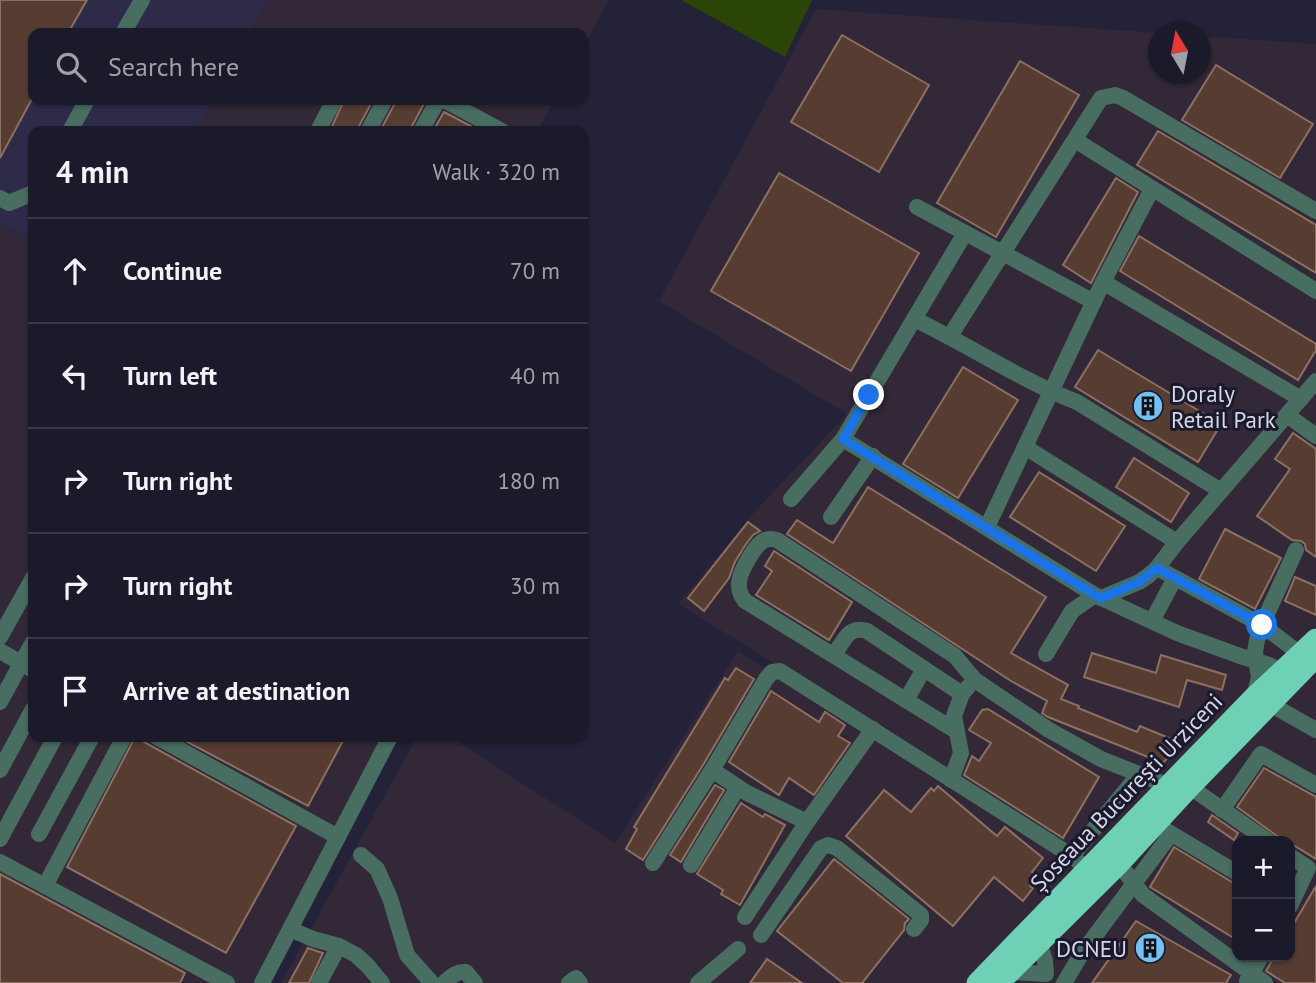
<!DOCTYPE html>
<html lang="en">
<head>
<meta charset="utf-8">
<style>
	body { margin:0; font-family:"PT Sans",sans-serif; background:#272736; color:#f1f3f6 }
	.controls { position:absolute; right:21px; bottom:21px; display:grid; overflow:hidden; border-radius:14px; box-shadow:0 2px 5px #0004 }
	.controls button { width:63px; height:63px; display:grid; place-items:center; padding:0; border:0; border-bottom:2px solid #383847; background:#1a1a2a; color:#f1f3f6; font:35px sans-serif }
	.compass { position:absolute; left:1148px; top:21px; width:63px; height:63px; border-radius:50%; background:#1a1a2a; box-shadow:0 2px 5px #0004; rotate:350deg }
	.stop { position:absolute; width:21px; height:21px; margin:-16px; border:5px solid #1a73e8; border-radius:50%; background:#fff }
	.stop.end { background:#1a73e8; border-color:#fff; box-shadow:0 2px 7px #0008 }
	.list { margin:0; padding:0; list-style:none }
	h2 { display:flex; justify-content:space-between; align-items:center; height:91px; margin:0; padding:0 28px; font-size:30px }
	h2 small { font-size:23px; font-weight:400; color:#9fa1a8 }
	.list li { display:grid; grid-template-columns:46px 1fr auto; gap:21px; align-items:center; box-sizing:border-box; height:105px; padding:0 28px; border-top:2px solid #383847 }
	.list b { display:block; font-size:26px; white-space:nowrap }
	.list em { font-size:23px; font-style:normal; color:#9fa1a8 }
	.icon { flex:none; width:38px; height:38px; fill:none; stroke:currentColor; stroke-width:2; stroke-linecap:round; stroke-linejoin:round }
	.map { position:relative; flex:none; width:1316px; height:983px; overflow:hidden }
	.search { position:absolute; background:#1a1a2a; box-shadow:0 2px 5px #0004; left:28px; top:28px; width:560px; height:77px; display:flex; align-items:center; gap:18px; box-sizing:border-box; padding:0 24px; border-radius:14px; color:#9fa1a8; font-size:26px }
	.panel { position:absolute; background:#1a1a2a; box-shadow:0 2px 5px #0004; left:28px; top:126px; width:560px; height:616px; border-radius:14px }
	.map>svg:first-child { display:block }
	.commercial { fill:#322837; fill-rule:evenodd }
	.built { fill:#2d2b48 }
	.green { fill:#2a4505 }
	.building { fill:#573d31; stroke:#8c7063; stroke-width:2 }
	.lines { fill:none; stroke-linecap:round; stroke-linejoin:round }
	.minor { stroke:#486d61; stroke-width:16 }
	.highway { stroke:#6ed0b4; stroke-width:21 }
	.route { stroke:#1a73e8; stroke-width:9 }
	.labels { text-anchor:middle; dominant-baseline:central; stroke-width:6; stroke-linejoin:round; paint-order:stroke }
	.poi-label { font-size:23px; fill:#d7d7e6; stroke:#1a192e; text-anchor:start }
	.street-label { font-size:23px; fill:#d7d7e6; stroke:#1a192e }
</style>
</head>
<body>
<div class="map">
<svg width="1316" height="983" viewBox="0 0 1316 983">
	<rect width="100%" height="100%" fill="#232238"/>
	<g class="commercial">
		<path d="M269 0H609L583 48V33H250Z"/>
		<path d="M816 9 1158 33V74H1200L1201 36 1316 44V626L1306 637 1316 644V983H1013L1120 876 678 604 758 508 847 414 659 301ZM1237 841H1290V957H1237Z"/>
		<path d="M213 100H554L537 131H196Z"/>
		<path d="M0 224 33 242V737H392L262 983H0Z"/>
		<path d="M738 651 1081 867 967 983H281L417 737H450L615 843Z"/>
	</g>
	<path class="built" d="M0 0H269L250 33H33V100H213L196 131H33V242L0 224Z"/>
	<path class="green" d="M681 0H812L785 57Z"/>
	<g class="building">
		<path d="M0 0H87L68 33H33V97L0 158Z"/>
		<path d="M842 35 929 85 879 172 791 122Z"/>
		<path d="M1020 61 1079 95 996 237 937 203Z"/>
		<path d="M1216 65 1313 124 1280 178 1182 120Z"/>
		<path d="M344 100H373L359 126 358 131H330Z"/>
		<path d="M395 100H426L412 126 411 131H380L394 105Z"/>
		<path d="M444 112 480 131H433Z"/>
		<path d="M1158 131 1316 225V273L1137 165Z"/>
		<path d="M779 173 919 253 851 371 711 291Z"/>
		<path d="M1116 178 1138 192 1091 283 1063 265Z"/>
		<path d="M1139 236 1316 344V350L1298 380 1120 271Z"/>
		<path d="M1098 350 1221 424 1198 462 1075 387Z"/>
		<path d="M963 367 1018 400 958 498 903 464Z"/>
		<path d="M1293 433 1316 449V557L1306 550 1305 544 1301 541 1292 540 1257 516 1290 469 1275 459Z"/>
		<path d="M1134 458 1189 493 1171 522 1116 487Z"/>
		<path d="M1039 472 1125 526 1096 571 1010 517Z"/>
		<path d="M868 487 1046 597 1011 653 1068 685 1061 699 1079 706 1078 708 1137 732 1140 726 1181 743 1163 763 1048 717 1042 713 1047 701 1011 681 787 534 797 520 833 543Z"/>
		<path d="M748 522 760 531 753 535 744 547 735 562 729 578 704 611 688 598Z"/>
		<path d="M1225 529 1281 558 1255 609 1199 579Z"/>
		<path d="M774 551 852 602 829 640 756 595 772 571 765 566Z"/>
		<path d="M1295 577 1316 586V615L1285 601Z"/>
		<path d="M1092 653 1156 673 1161 655 1226 675 1222 690 1187 680 1179 707 1084 677Z"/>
		<path d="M736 668 754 679 703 765 643 860 626 849 637 829 634 827 725 678 728 680Z"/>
		<path d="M771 691 819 722 825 712 845 725 838 736 850 743 814 795 789 778 779 795 729 762Z"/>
		<path d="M988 709 1099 777 1063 838 964 775 972 756 979 761 991 743 969 730 982 710Z"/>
		<path d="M135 737 296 826 226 953 67 867Z"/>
		<path d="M178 737H345L308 806Z"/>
		<path d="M1264 768 1316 797V859L1290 843V841H1286L1277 836 1237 807Z"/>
		<path d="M715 785 724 790 681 862 670 855Z"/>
		<path d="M938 786 997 836 1005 827 1043 858 1032 872 1038 877 1030 886 1033 888 1023 901 994 877 953 926 846 836 884 790 911 812 931 788 934 791Z"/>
		<path d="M741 803 763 817 765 814 785 825 740 905 721 894 723 890 697 874Z"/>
		<path d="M1212 815 1238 833 1234 840 1208 822Z"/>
		<path d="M1174 847 1232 882 1237 883V940L1150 887Z"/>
		<path d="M834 859 909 919 905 923 904 930 862 983H843L777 931Z"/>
		<path d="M0 874 185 973 180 983H0Z"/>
		<path d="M1316 886V983H1285L1266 971 1274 957H1290V930Z"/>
		<path d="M1136 921 1231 975 1226 983H1092Z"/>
		<path d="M308 948 323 953 309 983H289Z"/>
		<path d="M767 959 802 983H750Z"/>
	</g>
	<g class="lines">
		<g class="minor">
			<path d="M123 33 142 0"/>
			<path d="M444 100 502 131"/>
			<path d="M70 131 87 100"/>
			<path d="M318 131 334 100"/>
			<path d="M368 131 385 100"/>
			<path d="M421 131 438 100"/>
			<path d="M1075 140 1316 291"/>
			<path d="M0 198 9 203 33 193"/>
			<path d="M917 207 1094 302"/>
			<path d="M1103 282 1301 399"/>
			<path d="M914 319C969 345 1020 380 1077 402L1221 491"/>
			<path d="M950 336 1101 98 1115 95 1123 98 1316 211"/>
			<path d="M1287 415 1316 436"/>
			<path d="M843 439 1095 595 1177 633 1240 656 1269 665 1291 676"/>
			<path d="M1025 447 1177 542"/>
			<path d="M791 499 843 439 965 233"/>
			<path d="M831 517 873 456"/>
			<path d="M987 527 1103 282 1152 189"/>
			<path d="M1157 568 1262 625 1291 647 1306 664"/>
			<path d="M1101 598 1139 582 1148 576 1157 568 1177 542 1316 381"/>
			<path d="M1152 621 1175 578"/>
			<path d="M0 637 33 578"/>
			<path d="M0 651 33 670"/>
			<path d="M1046 654 1072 611 1095 595"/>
			<path d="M834 655C844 641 848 625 867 631L962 694"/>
			<path d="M1254 696 1259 678 1255 652 1257 640 1262 625 1296 550"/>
			<path d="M906 700 924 669"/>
			<path d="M0 702 33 642"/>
			<path d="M1270 704 1316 730"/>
			<path d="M956 731 745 601C741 596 739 591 739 585 738 574 755 544 765 540 770 538 772 539 777 540L955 656 975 680 1049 730 1101 759 1169 786"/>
			<path d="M157 737 338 837"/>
			<path d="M0 770 33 709"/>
			<path d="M712 770 747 793 807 822"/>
			<path d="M951 780 961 753 954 716 962 694 968 687"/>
			<path d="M1190 787 1268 841"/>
			<path d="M1222 810 1261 754 1316 785"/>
			<path d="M1162 828 1237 873"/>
			<path d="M39 834 92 737"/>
			<path d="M0 839 55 737"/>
			<path d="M361 855 377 869 390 898 407 955 432 983"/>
			<path d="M1072 856 1139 774"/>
			<path d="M1290 856 1308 868 1290 906"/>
			<path d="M0 862 227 983"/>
			<path d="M653 863 712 770 766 679 772 672 780 671 1072 856 1088 870"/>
			<path d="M1119 864 1143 895 1265 983"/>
			<path d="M691 865 738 787"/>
			<path d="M45 886 124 737"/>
			<path d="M745 917 807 822 873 729"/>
			<path d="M290 929 313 939 339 946 356 955 368 966 382 983"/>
			<path d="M761 935 821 848 828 845 837 848 921 915V920L914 929"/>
			<path d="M1010 972 1046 974 1045 961 1039 942"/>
			<path d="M1247 981 1261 957"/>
			<path d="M262 983 390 737"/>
			<path d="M319 983 339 946"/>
			<path d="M444 983C451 977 456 971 466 972L475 983"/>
			<path d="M569 983 576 978 580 983"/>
			<path d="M698 983 738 949"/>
			<path d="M1064 983 1082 953 1171 834"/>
		</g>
		<g class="highway">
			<path d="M977 983 1253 698 1316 639"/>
			<path d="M999 983 1119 864 1190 787 1316 657"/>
		</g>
	</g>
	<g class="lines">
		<path class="route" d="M869 395 843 439 1095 595 1101 598 1139 582 1157 568 1262 625"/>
	</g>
	<defs>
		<g id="building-disc" transform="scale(1.575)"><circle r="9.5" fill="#71c1f5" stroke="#1a192e"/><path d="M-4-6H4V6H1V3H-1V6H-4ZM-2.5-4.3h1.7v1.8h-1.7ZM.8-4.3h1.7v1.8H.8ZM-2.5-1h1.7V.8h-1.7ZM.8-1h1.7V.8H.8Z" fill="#111"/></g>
	</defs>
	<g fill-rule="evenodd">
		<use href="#building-disc" x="1148" y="406"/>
		<use href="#building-disc" x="1150" y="948"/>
	</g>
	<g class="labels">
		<g class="poi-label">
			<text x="1171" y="393">Doraly<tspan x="1171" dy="26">Retail Park</tspan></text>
			<text x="1127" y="948" text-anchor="end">DCNEU</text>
		</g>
		<g class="street-label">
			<text transform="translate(1126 792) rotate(-46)">Șoseaua București Urziceni</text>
		</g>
	</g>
</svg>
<div class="controls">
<button>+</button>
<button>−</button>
</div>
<svg class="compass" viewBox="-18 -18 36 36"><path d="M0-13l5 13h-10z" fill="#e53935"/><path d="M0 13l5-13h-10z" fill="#9fa1a8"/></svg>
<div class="stop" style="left:1262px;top:625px"></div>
<div class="stop end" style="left:869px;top:395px"></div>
<div class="search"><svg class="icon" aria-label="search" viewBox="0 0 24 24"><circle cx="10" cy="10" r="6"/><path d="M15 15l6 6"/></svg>Search here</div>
<section class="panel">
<h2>4 min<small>Walk · 320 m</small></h2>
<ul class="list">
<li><svg class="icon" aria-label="ahead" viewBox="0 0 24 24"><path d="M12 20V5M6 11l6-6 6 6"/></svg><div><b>Continue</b></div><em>70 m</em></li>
<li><svg class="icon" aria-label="left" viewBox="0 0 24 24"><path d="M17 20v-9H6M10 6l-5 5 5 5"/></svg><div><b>Turn left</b></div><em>40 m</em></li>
<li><svg class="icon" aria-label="right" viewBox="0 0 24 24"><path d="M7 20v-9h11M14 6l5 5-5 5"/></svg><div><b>Turn right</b></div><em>180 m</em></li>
<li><svg class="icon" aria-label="right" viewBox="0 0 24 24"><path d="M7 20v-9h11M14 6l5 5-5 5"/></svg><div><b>Turn right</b></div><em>30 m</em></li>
<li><svg class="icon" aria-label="arrive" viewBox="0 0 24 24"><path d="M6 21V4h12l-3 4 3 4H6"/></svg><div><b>Arrive at destination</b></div></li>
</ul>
</section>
</div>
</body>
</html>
